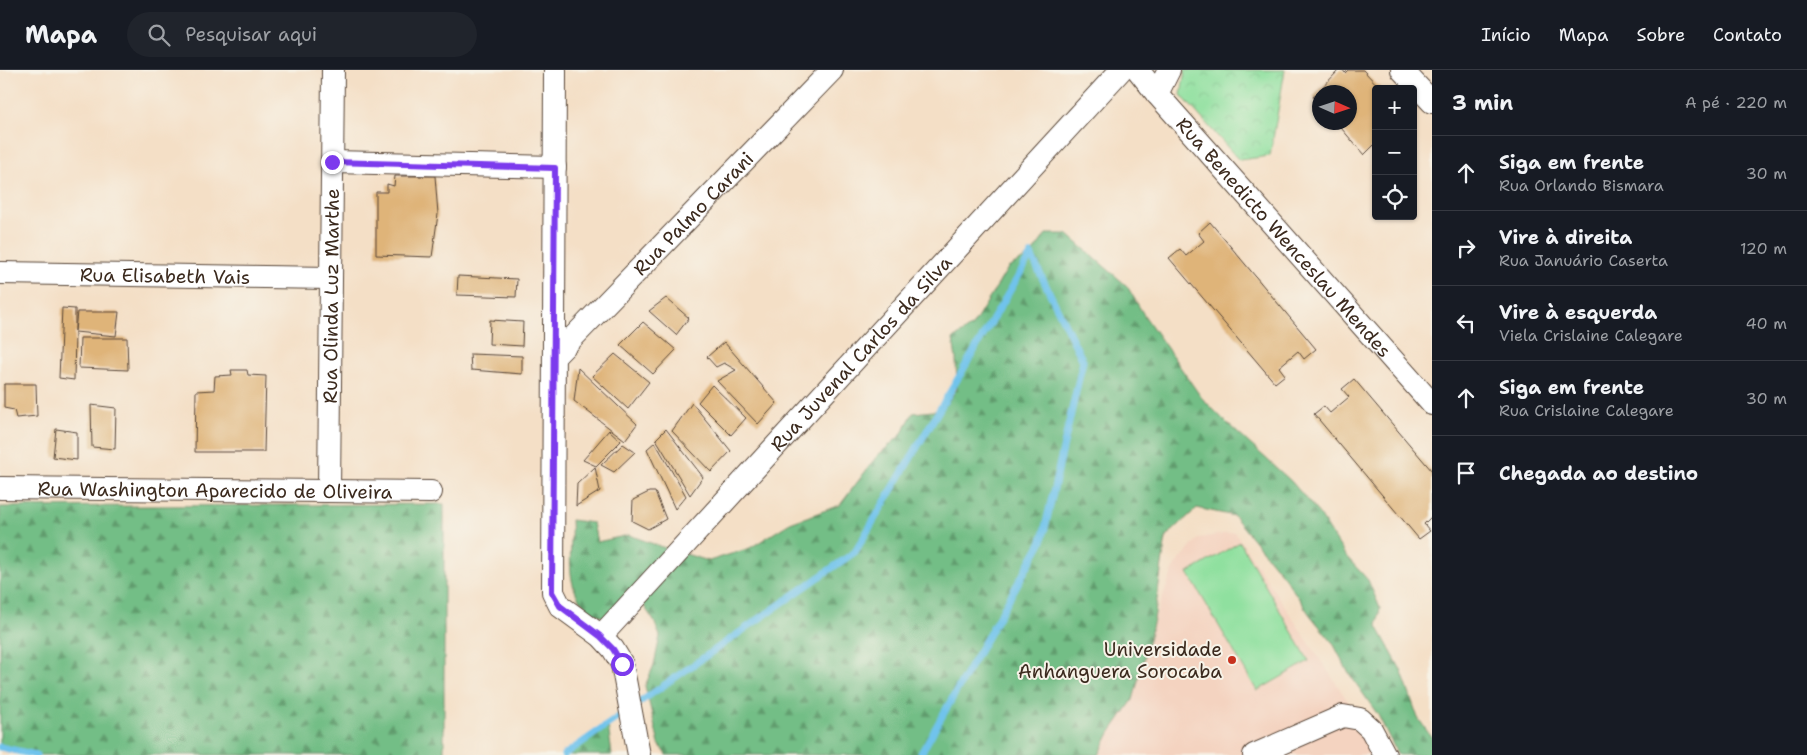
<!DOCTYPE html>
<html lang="pt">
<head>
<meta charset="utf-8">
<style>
	body { margin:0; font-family:"Shantell Sans",sans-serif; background:#20242c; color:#f1f3f6 }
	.controls { position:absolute; right:15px; top:15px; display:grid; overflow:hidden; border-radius:5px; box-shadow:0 1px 4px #0004 }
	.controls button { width:45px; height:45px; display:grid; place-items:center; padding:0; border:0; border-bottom:1px solid #363941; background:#171b24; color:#f1f3f6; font:25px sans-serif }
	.compass { position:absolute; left:1312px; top:15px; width:45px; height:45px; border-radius:50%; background:#171b24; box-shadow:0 1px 4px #0004; rotate:93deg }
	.stop { position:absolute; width:15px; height:15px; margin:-11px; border:4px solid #7c3aed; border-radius:50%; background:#fff }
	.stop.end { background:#7c3aed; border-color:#fff; box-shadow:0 1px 5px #0008 }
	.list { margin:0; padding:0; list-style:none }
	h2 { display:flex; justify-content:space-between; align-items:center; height:65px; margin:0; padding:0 20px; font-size:21px }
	h2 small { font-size:16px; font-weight:400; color:#9ea1a6 }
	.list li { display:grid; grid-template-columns:32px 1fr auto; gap:15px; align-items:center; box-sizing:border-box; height:75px; padding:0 20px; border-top:1px solid #363941 }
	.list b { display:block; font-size:19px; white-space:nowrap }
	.list p { margin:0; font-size:16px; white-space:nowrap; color:#9ea1a6 }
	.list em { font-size:16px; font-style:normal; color:#9ea1a6 }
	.icon { flex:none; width:28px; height:28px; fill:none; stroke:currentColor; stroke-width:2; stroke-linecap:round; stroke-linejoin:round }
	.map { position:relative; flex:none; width:1432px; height:685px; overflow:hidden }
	header { display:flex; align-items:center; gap:30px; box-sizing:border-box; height:70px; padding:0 25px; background:#171b24; border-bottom:1px solid #363941 }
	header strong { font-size:24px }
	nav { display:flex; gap:28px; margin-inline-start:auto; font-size:18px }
	.search { width:350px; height:45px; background:#20242c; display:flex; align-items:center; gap:12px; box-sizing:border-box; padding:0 18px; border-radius:28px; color:#9ea1a6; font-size:19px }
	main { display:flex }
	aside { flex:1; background:#171b24 }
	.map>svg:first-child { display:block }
	.built { fill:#f4d3c0 }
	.grass { fill:#8fe09f; stroke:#65855e }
	.forest { fill:url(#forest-firs); stroke:#577452 }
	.park { fill:url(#park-crowns); stroke:#65855e }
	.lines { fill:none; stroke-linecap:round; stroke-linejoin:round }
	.stream { stroke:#70c3ec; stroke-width:7 }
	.building { fill:#dfb479 }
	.minor-casing { stroke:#574537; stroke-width:24 }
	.minor { stroke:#fff; stroke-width:22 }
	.route { stroke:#7c3aed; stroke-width:6 }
	.poi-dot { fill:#c8321e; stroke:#f7f3e8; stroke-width:2 }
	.labels { text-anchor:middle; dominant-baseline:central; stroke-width:4; stroke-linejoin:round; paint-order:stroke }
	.street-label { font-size:19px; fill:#3b2a1e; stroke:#f7f3e8 }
	.poi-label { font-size:19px; fill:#3b2a1e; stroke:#f7f3e8; text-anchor:end }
</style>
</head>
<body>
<header>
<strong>Mapa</strong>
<div class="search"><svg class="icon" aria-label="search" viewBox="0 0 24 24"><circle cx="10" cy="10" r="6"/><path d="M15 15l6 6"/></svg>Pesquisar aqui</div>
<nav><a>Início</a><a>Mapa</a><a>Sobre</a><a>Contato</a></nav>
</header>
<main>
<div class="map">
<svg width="1432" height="685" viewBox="0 0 1432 685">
	<defs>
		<pattern id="forest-firs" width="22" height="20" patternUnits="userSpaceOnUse" patternTransform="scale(1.25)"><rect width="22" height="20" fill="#73be86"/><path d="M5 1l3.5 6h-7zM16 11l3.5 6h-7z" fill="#609b6d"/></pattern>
		<pattern id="park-crowns" width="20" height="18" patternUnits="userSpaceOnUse" patternTransform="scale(1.25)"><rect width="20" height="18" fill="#8fe09f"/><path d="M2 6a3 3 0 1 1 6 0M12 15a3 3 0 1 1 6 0" fill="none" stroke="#7cc088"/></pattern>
	</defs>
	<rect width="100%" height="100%" fill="#f7f3e8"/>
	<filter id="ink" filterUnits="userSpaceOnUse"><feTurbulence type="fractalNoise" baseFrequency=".02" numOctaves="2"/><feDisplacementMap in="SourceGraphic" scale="10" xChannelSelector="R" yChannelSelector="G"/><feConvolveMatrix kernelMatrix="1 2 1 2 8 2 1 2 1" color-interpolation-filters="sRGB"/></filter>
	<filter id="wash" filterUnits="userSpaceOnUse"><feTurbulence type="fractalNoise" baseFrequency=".0096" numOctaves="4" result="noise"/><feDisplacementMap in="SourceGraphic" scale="20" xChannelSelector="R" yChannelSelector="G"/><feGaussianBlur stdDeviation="1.12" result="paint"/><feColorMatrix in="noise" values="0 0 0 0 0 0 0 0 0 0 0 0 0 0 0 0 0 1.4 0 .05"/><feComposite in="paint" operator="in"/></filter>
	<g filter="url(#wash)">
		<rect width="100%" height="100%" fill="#f4dfc6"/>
		<path class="built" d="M1235 462 1384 685H1099L1110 663 1133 630 1154 550 1175 495 1199 468Z"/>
		<path class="grass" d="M1240 472 1309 591 1257 621 1188 503Z"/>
		<g class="forest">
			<path d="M1046 164H1067L1127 216 1144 245 1201 327 1229 355 1291 411 1320 445 1345 485 1368 510 1380 538 1377 556 1401 600 1418 648 1432 668V685H1398L1378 645 1348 602 1333 573 1310 545 1285 508 1234 446 1197 438 1166 467 1154 550 1133 630 1110 663 1099 685H666L659 674 645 616 654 595 660 566 654 551 636 524 609 550C603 547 594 544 588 539 562 516 573 480 571 450L593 453 597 472 629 465 659 476 709 491 750 478 790 453 840 435 877 386 901 365 913 343 942 340 957 319 956 289 953 269 973 255 1008 198 1031 185Z"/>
			<path d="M444 434V685H36L0 677V437Z"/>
			<path d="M608 655 612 685H564Z"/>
		</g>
		<path class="park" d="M1185 0H1285L1270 86 1239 90 1181 25Z"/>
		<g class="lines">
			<g class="stream">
				<path d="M0 677 36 685"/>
				<path d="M564 685 855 482 1031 185"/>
				<path d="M920 685 1042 471 1083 291 1031 185"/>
			</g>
		</g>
		<g id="blocks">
			<g class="building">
				<path d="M1339 0H1343L1345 3 1348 0H1363L1381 19H1376V73L1364 85 1336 52H1350V22H1320V34L1313 27Z"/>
				<path d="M395 106H435L438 144 432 187 376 185V122H387V114L394 116Z"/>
				<path d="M1210 152 1316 279 1304 289 1298 281 1279 297 1285 305 1275 313 1169 188 1180 179 1186 186 1204 171 1198 163Z"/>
				<path d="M458 206 517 209 516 227 457 225Z"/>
				<path d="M666 228 689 248 676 265 649 241Z"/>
				<path d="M62 238 75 239V261L77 242H119L116 266 75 262 74 310 59 308Z"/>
				<path d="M490 250 523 252 522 276 489 274Z"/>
				<path d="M643 252 676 280 653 304 620 275Z"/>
				<path d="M80 268H127L128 300 79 298Z"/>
				<path d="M724 272 777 333 758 354 717 311 736 300 724 293 716 297 707 287Z"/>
				<path d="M470 284 522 286V304L471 300Z"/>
				<path d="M615 284 649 312 628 339 592 306Z"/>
				<path d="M578 298 637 354 625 370 574 331Z"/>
				<path d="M231 300H247L248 305 266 306 264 382H195L196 321 214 320 215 306 232 305Z"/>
				<path d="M1354 309 1432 401V446L1424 454 1430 461 1419 469 1314 344 1324 336 1330 343 1349 327 1342 319Z"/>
				<path d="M4 314H36L37 346 16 348 14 340 4 338Z"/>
				<path d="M712 315 746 348 731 365 698 332Z"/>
				<path d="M692 333 731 381 711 402 672 361Z"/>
				<path d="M91 335 116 338 115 379 92 377Z"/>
				<path d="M56 359 77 362V390L53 387Z"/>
				<path d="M666 359 703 407 690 425 656 369Z"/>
				<path d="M609 360 621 371 596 396 583 390Z"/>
				<path d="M655 372 686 426 675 439 647 379Z"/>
				<path d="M623 374 635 382 614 402 601 395Z"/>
				<path d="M595 397 600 421 576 436 577 414Z"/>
				<path d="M649 422H655L666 449 648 459 632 451 633 430Z"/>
			</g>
		</g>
	</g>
	<g filter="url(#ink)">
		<use href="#blocks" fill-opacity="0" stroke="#574537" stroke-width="1"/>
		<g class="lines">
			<g class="minor-casing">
				<g id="minor">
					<path d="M555 0 553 522 560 536 601 566 613 579 622 594 639 685"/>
					<path id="s1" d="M1138 0 1157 24 1432 334"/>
					<path d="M1402 0 1432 32"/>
					<path d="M1157 24 1169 0"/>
					<path d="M332 92 555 97"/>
					<path id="s2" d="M0 203 331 208"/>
					<path id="s3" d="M554 287 832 0"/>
					<path id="s4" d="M0 418 431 422"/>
					<path id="s5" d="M329 421 333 0"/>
					<path id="s6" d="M601 566 1121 0"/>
					<path d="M1254 685 1343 646 1360 649 1371 659 1385 685"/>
				</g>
			</g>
			<use href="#minor" class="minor"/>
		</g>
	</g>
	<g class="lines" filter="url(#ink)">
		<path class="route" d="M332 92 555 98 552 522 560 536 600 566 613 579 622 594"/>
	</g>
	<circle class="poi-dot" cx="1232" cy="590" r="5"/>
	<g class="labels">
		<g class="street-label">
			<text stroke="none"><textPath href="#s3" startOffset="200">Rua Palmo Carani</textPath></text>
			<text stroke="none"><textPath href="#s1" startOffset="222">Rua Benedicto Wenceslau Mendes</textPath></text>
			<text stroke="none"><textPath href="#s2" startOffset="165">Rua Elisabeth Vais</textPath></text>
			<text stroke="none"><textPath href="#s5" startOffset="195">Rua Olinda Luz Marthe</textPath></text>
			<text stroke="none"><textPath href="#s6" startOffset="384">Rua Juvenal Carlos da Silva</textPath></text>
			<text stroke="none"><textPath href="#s4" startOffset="215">Rua Washington Aparecido de Oliveira</textPath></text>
		</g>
		<g class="poi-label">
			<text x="1222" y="579">Universidade<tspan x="1222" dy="22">Anhanguera Sorocaba</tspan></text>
		</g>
	</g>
</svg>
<div class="controls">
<button>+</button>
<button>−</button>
<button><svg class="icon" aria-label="locate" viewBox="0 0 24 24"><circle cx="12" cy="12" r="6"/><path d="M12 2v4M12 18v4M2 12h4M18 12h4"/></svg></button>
</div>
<svg class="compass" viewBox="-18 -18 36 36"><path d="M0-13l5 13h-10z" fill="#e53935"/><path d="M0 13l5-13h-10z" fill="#9ea1a6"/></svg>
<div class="stop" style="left:622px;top:594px"></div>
<div class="stop end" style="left:332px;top:92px"></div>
</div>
<aside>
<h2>3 min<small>A pé · 220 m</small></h2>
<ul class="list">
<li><svg class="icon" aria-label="ahead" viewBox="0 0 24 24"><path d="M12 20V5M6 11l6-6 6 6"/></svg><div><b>Siga em frente</b><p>Rua Orlando Bismara</p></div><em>30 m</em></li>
<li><svg class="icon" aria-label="right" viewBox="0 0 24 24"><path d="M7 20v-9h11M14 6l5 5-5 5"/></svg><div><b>Vire à direita</b><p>Rua Januário Caserta</p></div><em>120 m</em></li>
<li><svg class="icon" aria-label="left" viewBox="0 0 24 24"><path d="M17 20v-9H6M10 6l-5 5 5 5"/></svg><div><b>Vire à esquerda</b><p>Viela Crislaine Calegare</p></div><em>40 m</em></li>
<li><svg class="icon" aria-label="ahead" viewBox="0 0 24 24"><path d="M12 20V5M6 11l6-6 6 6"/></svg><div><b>Siga em frente</b><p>Rua Crislaine Calegare</p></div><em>30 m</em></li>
<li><svg class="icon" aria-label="arrive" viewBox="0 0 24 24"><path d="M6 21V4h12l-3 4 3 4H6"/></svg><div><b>Chegada ao destino</b></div></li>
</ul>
</aside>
</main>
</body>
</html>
